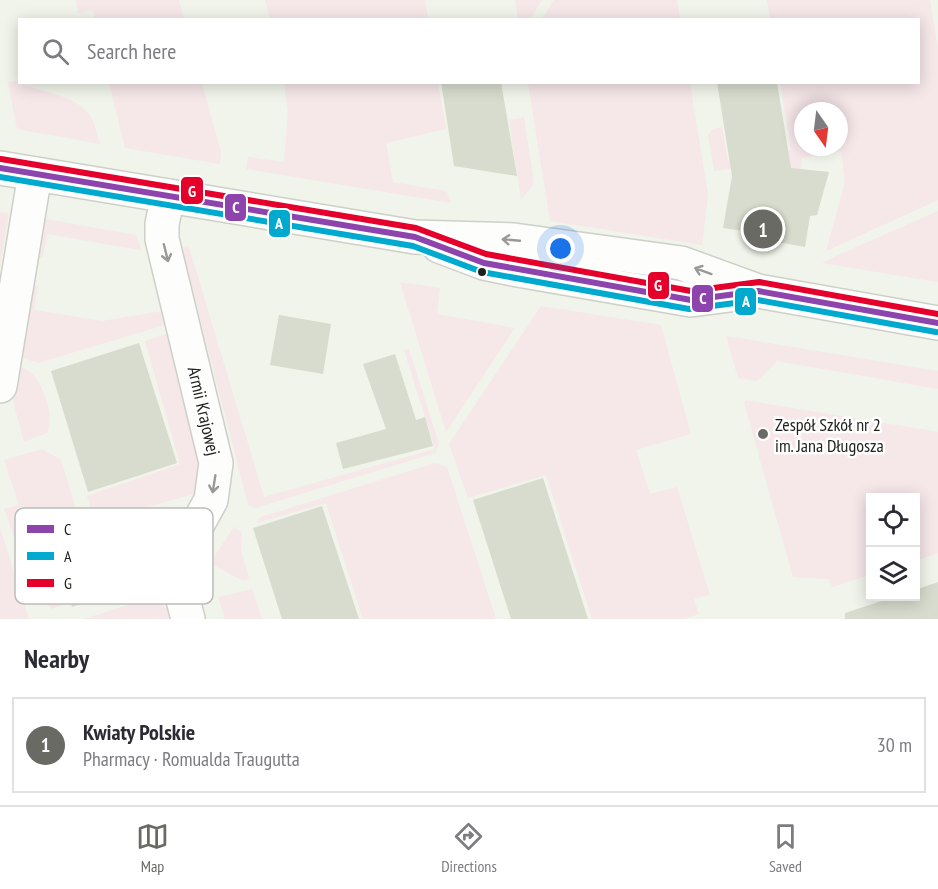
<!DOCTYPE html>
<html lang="en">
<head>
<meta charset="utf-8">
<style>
	body { margin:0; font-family:"PT Sans Narrow",sans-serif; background:#f7f7f7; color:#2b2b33 }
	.controls { position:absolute; right:18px; bottom:18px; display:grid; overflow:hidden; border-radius:0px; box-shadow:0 3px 15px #0003 }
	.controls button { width:54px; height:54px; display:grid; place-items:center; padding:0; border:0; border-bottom:2px solid #e1e1e2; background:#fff; color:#2b2b33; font:30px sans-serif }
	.compass { position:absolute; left:794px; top:102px; width:54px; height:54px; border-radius:50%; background:#fff; box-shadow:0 3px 15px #0003; rotate:166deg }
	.you { position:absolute; left:561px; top:249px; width:21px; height:21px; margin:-15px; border:4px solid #fff; border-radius:50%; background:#1a73e8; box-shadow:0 0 0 9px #1a73e833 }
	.badge { display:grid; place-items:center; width:39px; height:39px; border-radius:50%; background:#686a63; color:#fff; font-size:20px; font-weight:700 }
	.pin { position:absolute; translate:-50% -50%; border:3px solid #fff; box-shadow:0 2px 6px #0006 }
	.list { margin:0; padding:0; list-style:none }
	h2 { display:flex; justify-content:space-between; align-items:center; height:78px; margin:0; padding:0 24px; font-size:26px }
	h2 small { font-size:20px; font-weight:400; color:#7c7c81 }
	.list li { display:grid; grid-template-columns:39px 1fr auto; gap:18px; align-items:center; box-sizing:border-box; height:96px; margin:0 12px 12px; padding:0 12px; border:2px solid #e1e1e2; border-radius:0px }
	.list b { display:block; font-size:22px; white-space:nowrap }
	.list p { margin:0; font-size:20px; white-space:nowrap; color:#7c7c81 }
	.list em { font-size:20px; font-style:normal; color:#7c7c81 }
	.icon { flex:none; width:33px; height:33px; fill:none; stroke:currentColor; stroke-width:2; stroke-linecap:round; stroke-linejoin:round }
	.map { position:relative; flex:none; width:938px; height:619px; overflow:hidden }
	.search { position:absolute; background:#fff; box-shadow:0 3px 15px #0003; left:18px; right:18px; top:18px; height:66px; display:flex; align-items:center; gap:15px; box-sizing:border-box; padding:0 21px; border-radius:0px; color:#7c7c81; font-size:22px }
	.sheet { height:186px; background:#fff }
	nav { display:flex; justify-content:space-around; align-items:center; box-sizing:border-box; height:84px; border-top:2px solid #e1e1e2; background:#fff; font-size:16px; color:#7c7c81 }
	nav a { display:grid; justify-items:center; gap:3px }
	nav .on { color:#686a63 }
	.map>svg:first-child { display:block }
	.green { fill:#f6e7e9; fill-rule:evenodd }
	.building { fill:#d7dcce }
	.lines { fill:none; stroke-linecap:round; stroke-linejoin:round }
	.street-casing { stroke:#cdd0c8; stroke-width:36 }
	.secondary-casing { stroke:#cdd0c8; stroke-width:36 }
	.street { stroke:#fdfdfc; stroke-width:33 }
	.secondary { stroke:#fdfdfc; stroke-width:33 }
	.bus-1-casing { stroke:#fff; stroke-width:10 }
	.bus-2-casing { stroke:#fff; stroke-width:10 }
	.bus-3-casing { stroke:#fff; stroke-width:10 }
	.bus-1 { stroke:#8e44ad; stroke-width:6 }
	.bus-2 { stroke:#00a9ce; stroke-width:6 }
	.bus-3 { stroke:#e4002b; stroke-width:6 }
	.oneway { stroke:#999a96 }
	.bus-dot { fill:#1e201a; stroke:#fff; stroke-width:2 }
	.poi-dot { fill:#686a63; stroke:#fff; stroke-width:2 }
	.labels { text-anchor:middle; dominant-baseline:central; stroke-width:5; stroke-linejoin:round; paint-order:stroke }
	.street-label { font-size:18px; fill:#1e201a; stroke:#fff }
	.poi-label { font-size:18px; fill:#1e201a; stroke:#fff; text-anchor:start }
	.key { fill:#fff; stroke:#bcbcba; stroke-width:1.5 }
	.key-label { font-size:16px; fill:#1e201a }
	.line-badge { stroke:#fff; stroke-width:2 }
	.badge-label { font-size:16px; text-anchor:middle; font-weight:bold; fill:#fff }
</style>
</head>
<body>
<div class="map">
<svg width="938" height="619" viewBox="0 0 938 619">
	<rect width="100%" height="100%" fill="#f0f4ea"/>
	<g class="green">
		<path d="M76 0H179L184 19H95L93 10 78 13Z"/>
		<path d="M265 0H425L428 19H270Z"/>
		<path d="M515 0H542L530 20 518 19Z"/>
		<path d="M554 0H677L680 19H542Z"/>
		<path d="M767 0H930L938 49V200L826 251 845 182 841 151 802 158 801 170 767 164 714 171 708 135 712 130 722 127 728 161 791 150 780 83 918 82V20L770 19ZM803 111H839V147H803Z"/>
		<path d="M16 81C38 92 73 94 88 113 95 121 97 135 100 144L17 129 8 82Z"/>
		<path d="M109 83H202L221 152 220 164 125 148Z"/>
		<path d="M284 83H438L446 129 386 143 393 182 446 191 452 203 246 169 248 157 284 162 288 114Z"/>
		<path d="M528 83H690L708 195 702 245 550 221Z"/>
		<path d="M524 117 534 183 521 200 509 120Z"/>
		<path d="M938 211V282L822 263 836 256Z"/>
		<path d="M0 212 9 213 0 266Z"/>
		<path d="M41 218 136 235 141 250 47 234 43 256 38 259Z"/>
		<path d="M185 246 189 247 264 497 435 449 404 350 409 349 439 444 435 453 255 508 248 505 183 252Z"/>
		<path d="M400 282 440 288 437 314 515 328 446 432Z"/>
		<path d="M31 283 38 286 34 310 102 321 155 312 162 313 165 325 38 363 17 356Z"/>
		<path d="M541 306 661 325 691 434 636 450 650 494 677 487 710 595 694 599 699 614 683 619H592L546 475 468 498 449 444Z"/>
		<path d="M174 332 199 453 197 493 95 522 87 496 180 464 145 341Z"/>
		<path d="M726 336 938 371V389L777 361 757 381 738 378Z"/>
		<path d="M15 365C21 368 28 369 32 374 44 385 55 419 47 433L24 442 11 393Z"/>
		<path d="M746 400 938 432V553L916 561V497H870V575L832 587 828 579 793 577 744 403Z"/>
		<path d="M42 449 61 460 88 548 56 558 59 569 51 572 61 606 51 609 35 593 4 509 19 505 4 460Z"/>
		<path d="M435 463 447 467 496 619H363L326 503 257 523 261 517Z"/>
		<path d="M234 527 242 533 241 551 249 579 243 581 210 563Z"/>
		<path d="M0 528 29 619H0Z"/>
		<path d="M252 589 262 619H225L218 597Z"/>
		<path d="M156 596 175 619H84Z"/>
	</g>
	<g class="building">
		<path d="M441 82H501L517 176 454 166Z"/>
		<path d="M717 82H777L791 168 829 172 817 215 810 216 805 247 750 237 751 232 723 228 732 176Z"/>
		<path d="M279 315 331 324 323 374 270 365Z"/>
		<path d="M139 343 177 463 88 492 51 371Z"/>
		<path d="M395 354 416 420 425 417 433 446 343 469 336 443 386 429 363 364Z"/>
		<path d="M543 478 588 619H511L473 500Z"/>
		<path d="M322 506 359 619H282L253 528Z"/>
		<path d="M89 550 106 596 72 607 57 559Z"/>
		<path d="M938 582V619H845V613L894 597H915V590Z"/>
	</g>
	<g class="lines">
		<g class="street-casing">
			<g id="street">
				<path d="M168 196 162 224V239L216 463 211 500 180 556 176 573 188 619"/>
				<path d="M0 386 35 174"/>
			</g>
		</g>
		<g class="secondary-casing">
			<g id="secondary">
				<path d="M0 168 415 237 514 240 681 263 758 291 938 323"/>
				<path d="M439 246 484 263 518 270 691 300 753 292"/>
			</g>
		</g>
		<use href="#street" class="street"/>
		<use href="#secondary" class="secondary"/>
		<g class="bus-1-casing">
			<path id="bus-1" d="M0 168 415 237 484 263 691 300 758 291 938 323"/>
		</g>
		<g class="bus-2-casing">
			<path id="bus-2" d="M0 177 413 246 482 272 689 309 758 300 936 332"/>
		</g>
		<g class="bus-3-casing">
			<path id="bus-3" d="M1 159 416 228 486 254 691 291 759 282 938 314"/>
		</g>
		<use href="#bus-1" class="bus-1"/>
		<use href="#bus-2" class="bus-2"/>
		<use href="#bus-3" class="bus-3"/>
	</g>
	<defs><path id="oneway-shaft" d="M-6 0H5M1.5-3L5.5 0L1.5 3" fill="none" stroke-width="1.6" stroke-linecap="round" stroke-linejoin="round" transform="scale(1.5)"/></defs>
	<g class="oneway">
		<use href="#oneway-shaft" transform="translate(511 240) rotate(-175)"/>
		<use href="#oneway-shaft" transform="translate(166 253) rotate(76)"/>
		<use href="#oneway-shaft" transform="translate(703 271) rotate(-160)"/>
		<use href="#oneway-shaft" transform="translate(214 484) rotate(99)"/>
	</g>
	<circle class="bus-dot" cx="482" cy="272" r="5"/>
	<circle class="poi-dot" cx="763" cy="434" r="6"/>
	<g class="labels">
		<g class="street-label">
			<text transform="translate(204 411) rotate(77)">Armii Krajowej</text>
		</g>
		<g class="poi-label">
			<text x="775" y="424">Zespół Szkół nr 2<tspan x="775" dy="21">im. Jana Długosza</tspan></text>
		</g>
	</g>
	<rect x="15" y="508" width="198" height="96" rx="9" class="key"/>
	<rect x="27" y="525" width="27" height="8" fill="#8e44ad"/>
	<rect x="27" y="552" width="27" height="8" fill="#00a9ce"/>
	<rect x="27" y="579" width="27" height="8" fill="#e4002b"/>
	<g class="key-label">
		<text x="64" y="535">C</text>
		<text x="64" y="562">A</text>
		<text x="64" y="589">G</text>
	</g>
	<g class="line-badge">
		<rect x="180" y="176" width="24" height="29" rx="6" fill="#e4002b"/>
		<rect x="224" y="193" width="23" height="29" rx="6" fill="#8e44ad"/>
		<rect x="268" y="209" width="23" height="29" rx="6" fill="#00a9ce"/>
		<rect x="647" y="271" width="23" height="29" rx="6" fill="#e4002b"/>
		<rect x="691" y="284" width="23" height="29" rx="6" fill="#8e44ad"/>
		<rect x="734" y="287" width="23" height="29" rx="6" fill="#00a9ce"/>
	</g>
	<g class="badge-label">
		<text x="192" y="197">G</text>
		<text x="236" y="213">C</text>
		<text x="279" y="229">A</text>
		<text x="658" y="291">G</text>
		<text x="703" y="304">C</text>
		<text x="746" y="307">A</text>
	</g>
</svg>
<div class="controls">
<button><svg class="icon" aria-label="locate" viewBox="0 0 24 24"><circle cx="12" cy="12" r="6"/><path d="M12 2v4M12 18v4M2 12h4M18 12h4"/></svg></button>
<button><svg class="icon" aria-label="layers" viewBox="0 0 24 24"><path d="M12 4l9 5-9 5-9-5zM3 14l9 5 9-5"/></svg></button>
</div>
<svg class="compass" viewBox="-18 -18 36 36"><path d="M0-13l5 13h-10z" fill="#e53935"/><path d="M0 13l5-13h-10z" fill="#7c7c81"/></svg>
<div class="you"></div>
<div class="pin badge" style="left:763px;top:229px">1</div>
<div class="search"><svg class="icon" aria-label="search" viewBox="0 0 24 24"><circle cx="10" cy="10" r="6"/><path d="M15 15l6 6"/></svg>Search here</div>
</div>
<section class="sheet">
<h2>Nearby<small></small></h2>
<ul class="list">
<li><span class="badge">1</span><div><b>Kwiaty Polskie</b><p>Pharmacy · Romualda Traugutta</p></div><em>30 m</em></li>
</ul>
</section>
<nav>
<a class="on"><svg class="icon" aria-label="map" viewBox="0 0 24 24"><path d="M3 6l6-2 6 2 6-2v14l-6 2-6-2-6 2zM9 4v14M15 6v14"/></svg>Map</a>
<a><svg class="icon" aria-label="directions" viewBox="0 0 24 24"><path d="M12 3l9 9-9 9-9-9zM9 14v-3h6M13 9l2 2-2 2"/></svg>Directions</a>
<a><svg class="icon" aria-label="saved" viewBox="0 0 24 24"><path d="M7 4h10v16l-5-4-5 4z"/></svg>Saved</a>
</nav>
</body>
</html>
